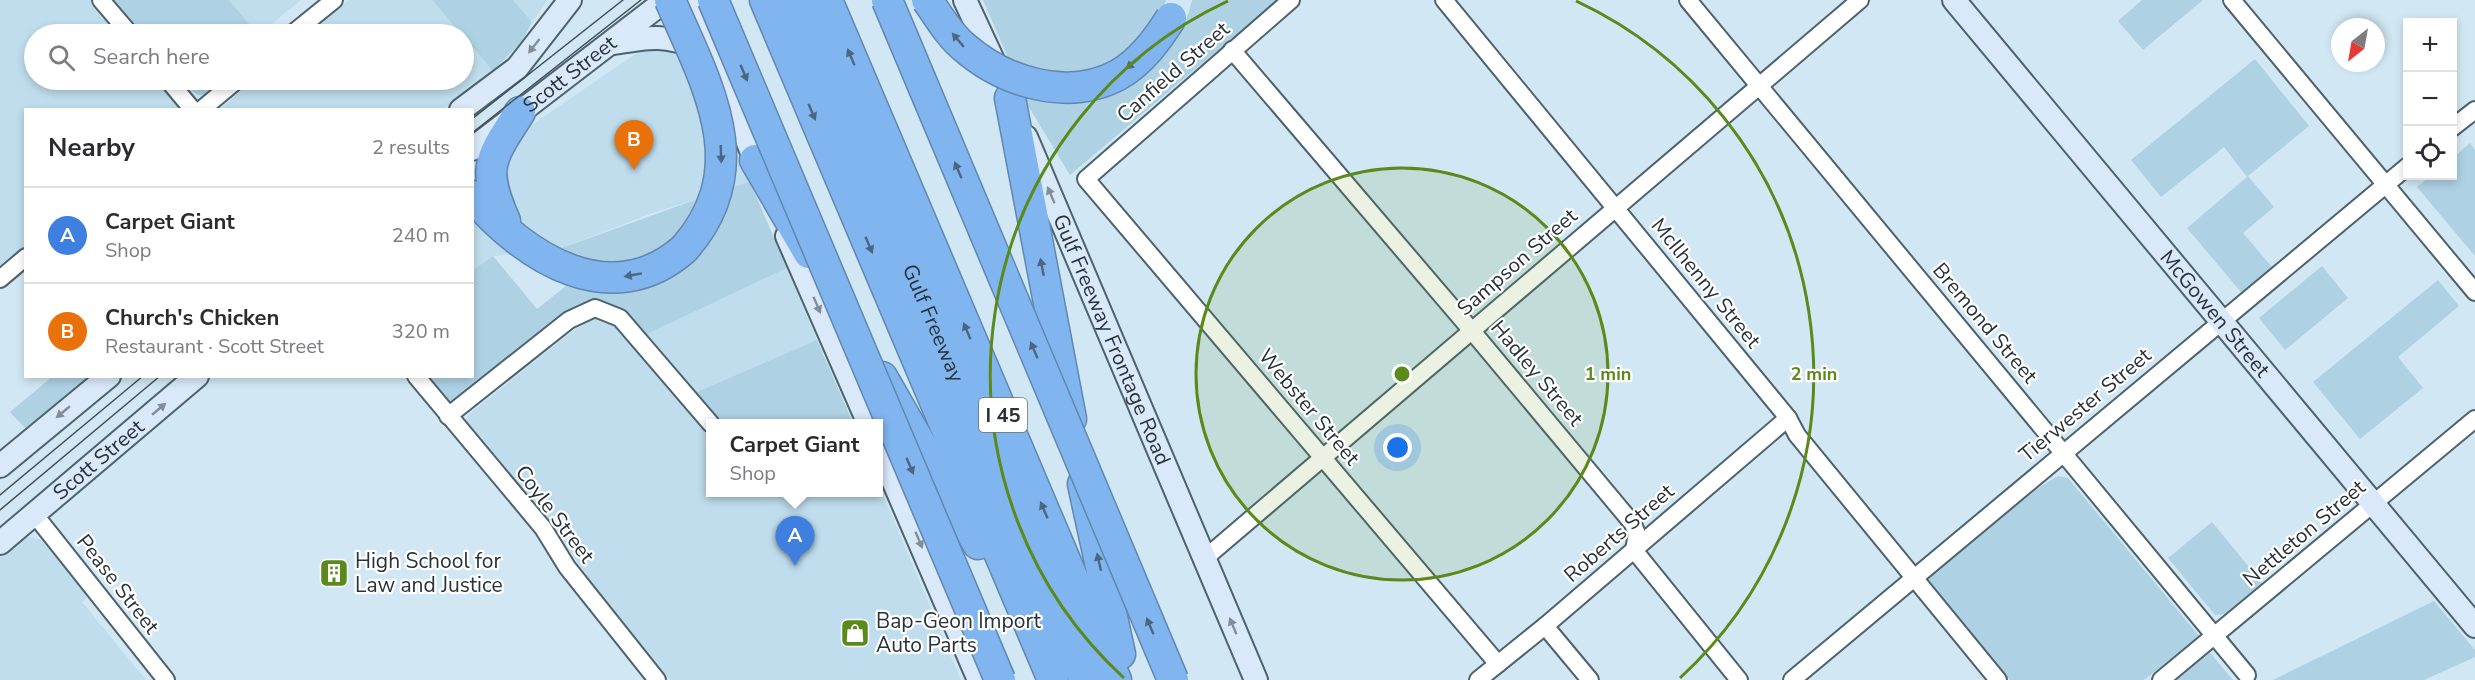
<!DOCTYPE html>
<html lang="en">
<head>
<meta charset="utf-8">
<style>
	body { margin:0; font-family:"Nunito Sans",sans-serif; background:#f2f2f3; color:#2b2b33 }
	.controls { position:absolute; right:18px; top:18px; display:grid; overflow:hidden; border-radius:0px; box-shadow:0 3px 9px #0003 }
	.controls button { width:54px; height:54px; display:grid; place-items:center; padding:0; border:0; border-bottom:2px solid #e1e1e2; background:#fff; color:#2b2b33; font:30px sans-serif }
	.compass { position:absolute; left:2331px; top:18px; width:54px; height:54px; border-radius:50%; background:#fff; box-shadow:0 3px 9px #0003; rotate:211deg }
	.you { position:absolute; left:1398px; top:448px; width:21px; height:21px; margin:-15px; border:4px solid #fff; border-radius:50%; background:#1a73e8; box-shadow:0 0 0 9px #1a73e833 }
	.badge { display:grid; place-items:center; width:39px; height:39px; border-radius:50%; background:#5b891a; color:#fff; font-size:20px; font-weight:700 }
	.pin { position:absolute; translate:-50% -50px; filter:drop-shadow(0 2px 3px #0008) }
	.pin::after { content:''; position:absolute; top:32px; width:21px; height:18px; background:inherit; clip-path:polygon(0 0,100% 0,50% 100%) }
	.popup { position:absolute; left:706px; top:419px; width:177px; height:78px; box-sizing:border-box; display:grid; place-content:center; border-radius:0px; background:#fff; filter:drop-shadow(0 2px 4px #0005); font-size:20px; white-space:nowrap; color:#7c7c81 }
	.popup b { font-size:22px; color:#2b2b33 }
	.popup::after { content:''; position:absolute; left:50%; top:100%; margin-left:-12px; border:12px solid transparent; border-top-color:#fff }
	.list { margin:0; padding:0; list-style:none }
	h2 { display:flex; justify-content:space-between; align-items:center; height:78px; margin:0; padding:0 24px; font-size:26px }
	h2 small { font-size:20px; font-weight:400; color:#7c7c81 }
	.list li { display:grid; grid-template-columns:39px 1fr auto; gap:18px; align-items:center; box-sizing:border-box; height:96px; padding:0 24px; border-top:2px solid #e1e1e2 }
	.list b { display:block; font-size:22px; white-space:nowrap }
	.list p { margin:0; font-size:20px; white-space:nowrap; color:#7c7c81 }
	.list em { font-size:20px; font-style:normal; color:#7c7c81 }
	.icon { flex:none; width:33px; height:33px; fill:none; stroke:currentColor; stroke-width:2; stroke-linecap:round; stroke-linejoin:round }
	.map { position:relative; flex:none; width:2475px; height:680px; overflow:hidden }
	.search { position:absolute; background:#fff; box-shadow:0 3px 9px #0003; left:24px; top:24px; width:450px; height:66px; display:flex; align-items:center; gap:15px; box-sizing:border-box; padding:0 21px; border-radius:33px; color:#7c7c81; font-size:22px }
	.panel { position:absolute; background:#fff; box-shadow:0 3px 9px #0003; left:24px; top:108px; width:450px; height:270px; border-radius:0px }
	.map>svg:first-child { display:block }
	.built { fill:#bfdded }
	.green { fill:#aed1e4 }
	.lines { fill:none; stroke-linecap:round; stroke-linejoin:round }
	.street-casing { stroke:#4e626c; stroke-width:20 }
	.secondary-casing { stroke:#4e626c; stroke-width:26 }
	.highway-casing { stroke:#6287af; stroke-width:33 }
	.street { stroke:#fff; stroke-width:16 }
	.secondary { stroke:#d9e9fa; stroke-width:22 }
	.highway { stroke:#80b5ef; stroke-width:30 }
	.tram { stroke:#434f55; stroke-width:1.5 }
	.highway-bridge-casing { stroke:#6287af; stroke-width:33; stroke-linecap:butt }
	.highway-bridge { stroke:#80b5ef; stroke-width:30 }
	.oneway { fill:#4c6681 }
	.oneway2 { fill:#818e98 }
	.ring { fill:none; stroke:#5b891a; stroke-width:3 }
	.labels { text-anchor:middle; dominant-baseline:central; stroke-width:4.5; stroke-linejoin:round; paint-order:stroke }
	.shield { fill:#fff; stroke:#697073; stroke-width:1.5 }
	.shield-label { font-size:20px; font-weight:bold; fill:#293237 }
	.street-label { font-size:21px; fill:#293237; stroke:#fff }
	.poi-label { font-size:21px; fill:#293237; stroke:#fff; text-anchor:start }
	.centre { fill:#5b891a; stroke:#fff; stroke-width:3 }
	.ring-label { font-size:18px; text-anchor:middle; font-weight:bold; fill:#5b891a; stroke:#fff; stroke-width:4.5; stroke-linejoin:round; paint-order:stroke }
</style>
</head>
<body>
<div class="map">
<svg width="2475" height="680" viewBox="0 0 2475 680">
	<rect width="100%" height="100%" fill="#d1e8f4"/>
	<g class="built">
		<path d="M0 0H92L121 34H34V80H158L182 109 26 110 25 251 0 272Z"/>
		<path d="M229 0H301L264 30 265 34H258Z"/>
		<path d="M349 0H432L462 34H307Z"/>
		<path d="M513 0H548L532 22Z"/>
		<path d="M464 37 493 71 443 109 219 110 252 80H464Z"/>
		<path d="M650 48H674L732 140 750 182 650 214 559 249 493 256 473 270V169L517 135 634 55Z"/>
		<path d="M787 268 817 340 692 394 643 336Z"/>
		<path d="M602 316 611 319 711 436V492L760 493 766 498 779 493 879 492V485L961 680H670L591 582 559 535 465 422 469 414 585 321Z"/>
		<path d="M31 537 41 540 89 595 82 602 146 680H0V557L22 539Z"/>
	</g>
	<g class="green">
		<path d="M113 0H229L258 34H142Z"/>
		<path d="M432 0H513L532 22 522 41 493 71Z"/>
		<path d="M983 0H1166C1155 43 1114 71 1071 77 1054 80 1029 70 1012 67Z"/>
		<path d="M1192 0H1277L1070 175 1021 94 1169 47 1188 15Z"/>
		<path d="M2142 0H2203L2143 50 2118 21Z"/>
		<path d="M2255 59 2309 126 2248 176 2274 207 2243 233 2272 267 2241 292 2187 228 2247 177 2224 147 2161 197 2131 160Z"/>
		<path d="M179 80H225L208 95H198Z"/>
		<path d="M2470 143 2475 150V256L2417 187 2431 176H2452L2453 158Z"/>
		<path d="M750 182 787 268 643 336C625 311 613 299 580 304L452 406 427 377 472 376 473 270 493 256 537 309 566 286C650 306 710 271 733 187Z"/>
		<path d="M703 197 685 231 648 260 602 266 559 249Z"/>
		<path d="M2322 266 2348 298 2285 350 2259 318Z"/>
		<path d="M2438 280 2459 306 2398 357 2423 388 2360 439 2313 382Z"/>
		<path d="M817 340 853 423H718L692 394Z"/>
		<path d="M52 377H93L25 428 10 412Z"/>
		<path d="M2058 476 2068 478 2199 636 2144 680H2010L1928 579 2027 495Z"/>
		<path d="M2212 522 2263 584 2227 614 2215 615 2168 558Z"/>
		<path d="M2434 601 2475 650V657L2424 680H2273Z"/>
		<path d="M2210 653 2233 680H2176Z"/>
	</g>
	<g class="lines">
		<g class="street-casing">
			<g id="street">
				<path d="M101 0 130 34"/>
				<path d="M1291 0 1086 179 1498 664"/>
				<path d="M1444 0 1788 418 1797 435 1998 680"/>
				<path d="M1688 0 2247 675"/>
				<path d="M2232 0 2475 292"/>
				<path d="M292 34 334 0"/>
				<path d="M1232 50 1472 331 1633 524 1637 534 1634 550 1739 680"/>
				<path d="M168 80 193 110"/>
				<path d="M201 110 237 80"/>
				<path d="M2452 128 2475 110"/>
				<path d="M0 279 26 257"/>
				<path d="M416 376 543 528 567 567 657 680"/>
				<path d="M448 416 569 320 595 308 620 318 711 424"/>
				<path d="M35 515 166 680"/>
				<path d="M1204 559 1860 0"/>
				<path d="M1545 626 1590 680"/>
				<path d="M1478 680 1545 626 1788 418"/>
				<path d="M1792 680 2408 166"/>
				<path d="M2161 680 2475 419"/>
			</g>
		</g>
		<g class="secondary-casing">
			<g id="secondary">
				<path d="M687 0 713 56 761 175"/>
				<path d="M965 0 998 71"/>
				<path id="s1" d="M1954 0 2475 626"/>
				<path d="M614 43C650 37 664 34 699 48"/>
				<path d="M461 110 517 68 570 0"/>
				<path id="s2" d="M1026 137 1256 680"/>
				<path id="s3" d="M472 149 666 0"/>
				<path d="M787 236 869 424"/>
				<path d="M879 448 979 680"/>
				<path d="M0 466 109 376"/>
				<path id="s4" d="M0 543 197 376"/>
			</g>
		</g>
		<g class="highway-casing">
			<g id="highway">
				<path d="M765 0 1053 680"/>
				<path id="s5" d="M796 0 1085 680"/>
				<path d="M827 0 1116 680"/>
				<path d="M1010 98 1071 419"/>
				<path d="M755 160 809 253"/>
				<path d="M472 196C525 258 611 313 684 249"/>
				<path d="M505 221C481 167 490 159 520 112"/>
				<path d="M882 377 978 544"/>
				<path d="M1083 484 1120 654"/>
			</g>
		</g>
		<use href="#street" class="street"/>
		<use href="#secondary" class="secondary"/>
		<use href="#highway" class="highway"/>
		<g class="tram">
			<path d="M472 119 623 0"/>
			<path d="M472 133 641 0"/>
			<path d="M0 495 143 376"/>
			<path d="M0 510 160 376"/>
		</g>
		<g class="highway-bridge-casing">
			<g id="highway-bridge">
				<path d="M670 0C707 85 756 168 684 249"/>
				<path d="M713 0 1000 680"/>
				<path d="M887 0 1173 680"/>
				<path d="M927 0C938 15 949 35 964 47 1004 82 1068 102 1118 75 1141 62 1157 40 1171 18"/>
			</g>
		</g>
		<use href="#highway-bridge" class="highway-bridge"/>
	</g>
	<defs><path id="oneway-solid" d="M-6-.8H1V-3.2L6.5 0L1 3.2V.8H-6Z" transform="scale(1.5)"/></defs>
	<g class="oneway">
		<use href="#oneway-solid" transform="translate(958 40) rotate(-130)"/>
		<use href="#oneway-solid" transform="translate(851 57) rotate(-113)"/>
		<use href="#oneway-solid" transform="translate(1133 63) rotate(140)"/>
		<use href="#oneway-solid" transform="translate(744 73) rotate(67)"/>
		<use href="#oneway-solid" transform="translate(812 112) rotate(67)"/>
		<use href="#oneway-solid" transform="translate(721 154) rotate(88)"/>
		<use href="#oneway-solid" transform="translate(958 170) rotate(-113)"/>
		<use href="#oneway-solid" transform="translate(869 245) rotate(67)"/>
		<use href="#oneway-solid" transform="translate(1042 267) rotate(-101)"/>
		<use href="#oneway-solid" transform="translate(633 275) rotate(170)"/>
		<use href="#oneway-solid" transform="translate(967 331) rotate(-113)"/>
		<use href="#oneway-solid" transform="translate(1034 350) rotate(-113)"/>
		<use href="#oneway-solid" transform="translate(910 466) rotate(67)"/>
		<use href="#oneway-solid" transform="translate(1044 510) rotate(-113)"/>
		<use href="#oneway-solid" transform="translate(1099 562) rotate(-103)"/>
		<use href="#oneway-solid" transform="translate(1150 626) rotate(-113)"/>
	</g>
	<g class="oneway2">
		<use href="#oneway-solid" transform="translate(534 46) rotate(128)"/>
		<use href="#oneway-solid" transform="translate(1051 195) rotate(-113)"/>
		<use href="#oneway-solid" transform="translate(817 305) rotate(67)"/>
		<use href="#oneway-solid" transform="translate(159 409) rotate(-40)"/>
		<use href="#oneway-solid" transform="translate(63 412) rotate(140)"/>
		<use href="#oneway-solid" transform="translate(919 540) rotate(67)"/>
		<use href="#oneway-solid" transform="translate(1233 626) rotate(-113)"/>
	</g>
	<circle cx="1402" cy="374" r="206" fill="#5b891a" fill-opacity=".12"/>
	<g class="ring">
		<circle cx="1402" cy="374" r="206"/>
		<path d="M1124 678A412 412 0 0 1 1228 1M1576 1A412 412 0 0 1 1680 678"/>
	</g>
	<defs>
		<g id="building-square" transform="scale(1.5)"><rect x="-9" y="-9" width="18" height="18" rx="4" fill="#5b891a" stroke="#fff"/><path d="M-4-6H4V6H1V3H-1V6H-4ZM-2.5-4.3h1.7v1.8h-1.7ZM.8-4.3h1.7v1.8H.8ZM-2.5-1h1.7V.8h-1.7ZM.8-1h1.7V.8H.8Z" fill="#fff"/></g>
		<g id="shop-square" transform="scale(1.5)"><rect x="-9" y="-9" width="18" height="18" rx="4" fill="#5b891a" stroke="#fff"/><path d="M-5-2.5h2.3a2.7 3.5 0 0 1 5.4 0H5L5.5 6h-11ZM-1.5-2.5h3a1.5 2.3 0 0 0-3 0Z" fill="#fff"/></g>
	</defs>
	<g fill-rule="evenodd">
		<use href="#building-square" x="334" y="573"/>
		<use href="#shop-square" x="855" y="633"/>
	</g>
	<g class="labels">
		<rect class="shield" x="979" y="398" width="48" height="34" rx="4.5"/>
		<g class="shield-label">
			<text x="1003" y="415">I 45</text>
		</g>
		<g class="street-label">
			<text transform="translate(1173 72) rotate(-41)">Canfield Street</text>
			<text stroke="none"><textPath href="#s3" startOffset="123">Scott Street</textPath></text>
			<text transform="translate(1517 262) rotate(-41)">Sampson Street</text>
			<text transform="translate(1706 283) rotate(51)">McIlhenny Street</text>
			<text stroke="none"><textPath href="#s1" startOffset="408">McGowen Street</textPath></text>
			<text transform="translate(1985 323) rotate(50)">Bremond Street</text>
			<text stroke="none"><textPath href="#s5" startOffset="351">Gulf Freeway</textPath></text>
			<text stroke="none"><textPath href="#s2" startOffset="220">Gulf Freeway Frontage Road</textPath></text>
			<text transform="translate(1537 373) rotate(50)">Hadley Street</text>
			<text transform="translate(2085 405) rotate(-40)">Tierwester Street</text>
			<text transform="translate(1309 407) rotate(50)">Webster Street</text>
			<text stroke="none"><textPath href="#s4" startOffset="129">Scott Street</textPath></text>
			<text transform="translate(555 514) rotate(53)">Coyle Street</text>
			<text transform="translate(1619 533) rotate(-41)">Roberts Street</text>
			<text transform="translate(2304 533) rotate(-40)">Nettleton Street</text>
			<text transform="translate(118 584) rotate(52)">Pease Street</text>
		</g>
		<g class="poi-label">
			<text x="355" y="561">High School for<tspan x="355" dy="24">Law and Justice</tspan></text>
			<text x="876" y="621">Bap-Geon Import<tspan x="876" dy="24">Auto Parts</tspan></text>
		</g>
	</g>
	<circle cx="1402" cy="374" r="9" class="centre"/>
	<g class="ring-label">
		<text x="1608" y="380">1 min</text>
		<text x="1814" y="380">2 min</text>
	</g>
</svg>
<div class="controls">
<button>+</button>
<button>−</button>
<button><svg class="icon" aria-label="locate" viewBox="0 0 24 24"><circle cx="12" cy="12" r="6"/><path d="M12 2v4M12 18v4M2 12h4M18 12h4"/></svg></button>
</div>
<svg class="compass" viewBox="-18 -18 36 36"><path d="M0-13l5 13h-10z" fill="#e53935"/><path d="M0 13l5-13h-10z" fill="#7c7c81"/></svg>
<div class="you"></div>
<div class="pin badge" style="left:795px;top:566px;background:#3f7fe0">A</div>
<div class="popup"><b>Carpet Giant</b>Shop</div>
<div class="pin badge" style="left:634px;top:170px;background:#e8710a">B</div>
<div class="search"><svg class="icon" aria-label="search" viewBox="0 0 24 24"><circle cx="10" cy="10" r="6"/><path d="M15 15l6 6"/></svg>Search here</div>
<section class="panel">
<h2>Nearby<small>2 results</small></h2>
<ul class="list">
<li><span class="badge" style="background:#3f7fe0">A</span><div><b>Carpet Giant</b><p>Shop</p></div><em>240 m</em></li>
<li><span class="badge" style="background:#e8710a">B</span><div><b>Church's Chicken</b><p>Restaurant · Scott Street</p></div><em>320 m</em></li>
</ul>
</section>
</div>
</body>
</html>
